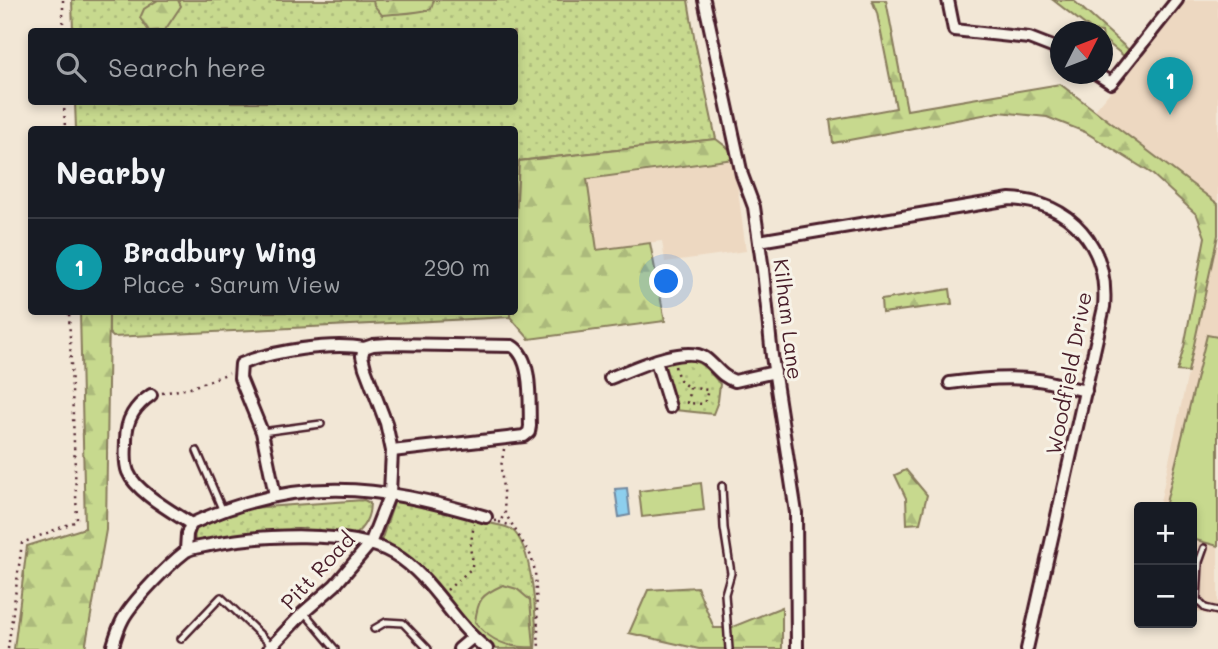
<!DOCTYPE html>
<html lang="en">
<head>
<meta charset="utf-8">
<style>
	body { margin:0; font-family:Mali,sans-serif; background:#20242c; color:#f1f3f6 }
	.controls { position:absolute; right:21px; bottom:21px; display:grid; overflow:hidden; border-radius:7px; box-shadow:0 4px 10px #0003 }
	.controls button { width:63px; height:63px; display:grid; place-items:center; padding:0; border:0; border-bottom:2px solid #363941; background:#171b24; color:#f1f3f6; font:35px sans-serif }
	.compass { position:absolute; left:1050px; top:21px; width:63px; height:63px; border-radius:50%; background:#171b24; box-shadow:0 4px 10px #0003; rotate:48deg }
	.you { position:absolute; left:667px; top:282px; width:24px; height:24px; margin:-18px; border:5px solid #fff; border-radius:50%; background:#1a73e8; box-shadow:0 0 0 10px #1a73e833 }
	.badge { display:grid; place-items:center; width:46px; height:46px; border-radius:50%; background:#a6949b; color:#fff; font-size:23px; font-weight:700 }
	.pin { position:absolute; translate:-50% -58px; filter:drop-shadow(0 2px 4px #0008) }
	.pin::after { content:''; position:absolute; top:37px; width:24px; height:21px; background:inherit; clip-path:polygon(0 0,100% 0,50% 100%) }
	.list { margin:0; padding:0; list-style:none }
	h2 { display:flex; justify-content:space-between; align-items:center; height:91px; margin:0; padding:0 28px; font-size:30px }
	h2 small { font-size:23px; font-weight:400; color:#9ea1a6 }
	.list li { display:grid; grid-template-columns:46px 1fr auto; gap:21px; align-items:center; box-sizing:border-box; height:98px; padding:0 28px; border-top:2px solid #363941 }
	.list b { display:block; font-size:26px; white-space:nowrap }
	.list p { margin:0; font-size:23px; white-space:nowrap; color:#9ea1a6 }
	.list em { font-size:23px; font-style:normal; color:#9ea1a6 }
	.icon { flex:none; width:38px; height:38px; fill:none; stroke:currentColor; stroke-width:2; stroke-linecap:round; stroke-linejoin:round }
	.map { position:relative; flex:none; width:1218px; height:649px; overflow:hidden }
	.search { position:absolute; background:#171b24; box-shadow:0 4px 10px #0003; left:28px; top:28px; width:490px; height:77px; display:flex; align-items:center; gap:18px; box-sizing:border-box; padding:0 24px; border-radius:7px; color:#9ea1a6; font-size:26px }
	.panel { position:absolute; background:#171b24; box-shadow:0 4px 10px #0003; left:28px; top:126px; width:490px; height:189px; border-radius:7px }
	.map>svg:first-child { display:block }
	.built { fill:#edd8c1 }
	.grass { fill:url(#grass-dots); stroke:#887c5c; stroke-width:2 }
	.forest { fill:url(#forest-firs); stroke:#887c5c; stroke-width:2 }
	.pitch { fill:#c7d98e; stroke:#887c5c; stroke-width:2 }
	.water { fill:#8dcfee; stroke:#7289a0; stroke-width:2 }
	.lines { fill:none; stroke-linecap:round; stroke-linejoin:round }
	.lane-casing { stroke:#4a1f2b; stroke-width:10 }
	.street-casing { stroke:#4a1f2b; stroke-width:16 }
	.path { stroke:#4a1f2b; stroke-width:2.5; stroke-dasharray:2 5; stroke-linecap:butt }
	.lane { stroke:#f7f3e8; stroke-width:5 }
	.street { stroke:#f7f3e8; stroke-width:10 }
	.labels { text-anchor:middle; dominant-baseline:central; stroke-width:6; stroke-linejoin:round; paint-order:stroke }
	.street-label { font-size:21px; fill:#4a1f2b; stroke:#f7f3e8 }
</style>
</head>
<body>
<div class="map">
<svg width="1218" height="649" viewBox="0 0 1218 649">
	<defs>
		<pattern id="grass-dots" width="8" height="8" patternUnits="userSpaceOnUse" patternTransform="scale(1.75)"><rect width="8" height="8" fill="#c7d98e"/><path d="M2 2h.1M6 6h.1" fill="none" stroke="#acba7b" stroke-width="1.8" stroke-linecap="round"/></pattern>
		<pattern id="forest-firs" width="22" height="20" patternUnits="userSpaceOnUse" patternTransform="scale(1.75)"><rect width="22" height="20" fill="#c7d98e"/><path d="M5 1l3.5 6h-7zM16 11l3.5 6h-7z" fill="#acba7b"/></pattern>
	</defs>
	<rect width="100%" height="100%" fill="#f2e7d6"/>
	<filter id="ink" filterUnits="userSpaceOnUse"><feTurbulence type="fractalNoise" baseFrequency=".0143" numOctaves="2"/><feDisplacementMap in="SourceGraphic" scale="14" xChannelSelector="R" yChannelSelector="G"/><feConvolveMatrix kernelMatrix="1 2 1 2 8 2 1 2 1" color-interpolation-filters="sRGB"/></filter>
	<g filter="url(#ink)">
		<g class="built">
			<path d="M1186 0H1218V204L1095 110Z"/>
			<path d="M734 159 746 251 665 262 662 241 597 250 587 179Z"/>
			<path d="M1218 235V617L1192 611V507H1159Z"/>
		</g>
		<g class="grass">
			<path d="M72 0H688L695 42 716 139 519 161 515 240 514 130 76 129 75 102H514V32L73 31Z"/>
			<path d="M109 312H510V317L113 337 109 333Z"/>
			<path d="M680 359C700 359 708 369 720 384L718 401 713 414 675 410 662 365 665 362Z"/>
			<path d="M364 500 370 503C370 516 364 528 353 536 301 525 247 532 195 543L194 528 250 508Z"/>
			<path d="M395 500C427 507 458 515 490 523 496 525 506 526 511 529 533 544 538 624 535 649H496L492 647 381 541Z"/>
		</g>
		<g class="forest">
			<path d="M158 0H178L181 6 165 30 149 31 140 18 144 9Z"/>
			<path d="M373 0H434L431 9C415 14 398 13 382 15L374 5Z"/>
			<path d="M872 0H886L907 110 1060 84 1218 204V235L1188 372 1177 371 1184 347 1205 237 1197 215 1151 173 1085 132 1047 117 999 112 833 143 830 120 896 108 877 13Z"/>
			<path d="M1053 0H1073L1129 50 1124 56 1103 39 1102 32 1093 31Z"/>
			<path d="M716 139 729 149 734 159 587 179 597 250 650 243 665 321 529 339 510 317V312H514L515 240 519 161Z"/>
			<path d="M950 289 952 304 882 313 881 300Z"/>
			<path d="M80 312H109L106 530 85 649H14L27 546 85 528Z"/>
			<path d="M906 470 927 495 920 523 907 524 906 498 895 475Z"/>
			<path d="M503 585 517 589 530 600 534 647C509 649 489 640 475 622 478 599 481 595 503 585Z"/>
			<path d="M697 587 714 628H730L782 607V649H699L629 633 648 590Z"/>
		</g>
		<g class="pitch">
			<path d="M1207 335 1218 337V546L1192 539V507H1165Z"/>
			<path d="M701 483 704 510 642 517 639 491Z"/>
		</g>
		<path class="water" d="M627 488 630 515 619 517 615 489Z"/>
		<g class="lines">
			<g class="lane-casing">
				<g id="lane">
					<path d="M262 432 321 424"/>
					<path d="M197 451 222 509"/>
					<path d="M722 486 724 528 731 573 725 594 729 649"/>
					<path d="M1204 548 1199 562 1197 600 1205 608 1218 611"/>
					<path d="M304 612 335 649"/>
					<path d="M374 629 386 622 403 623 428 649"/>
					<path d="M181 639 221 597 272 646"/>
				</g>
			</g>
			<g class="street-casing">
				<g id="street">
					<path d="M704 0 742 175 754 207 763 270 772 356 796 513 797 649"/>
					<path d="M948 0 954 30 1029 38 1060 50"/>
					<path d="M1097 74 1111 83 1177 0"/>
					<path d="M759 241 1010 199C1071 202 1109 246 1104 307L1027 649"/>
					<path d="M364 348 373 345 389 344 512 346C533 358 529 402 530 426L529 432 524 436 392 451"/>
					<path d="M656 361 670 407"/>
					<path d="M610 378C631 370 684 344 705 358 716 366 721 377 735 381L775 372"/>
					<path d="M950 383C979 379 1009 376 1038 380 1054 382 1070 388 1086 391"/>
					<path d="M151 395C135 406 126 419 126 440 126 451 124 462 128 472 136 492 173 512 191 524"/>
					<path d="M275 495 262 432 240 378 241 364C271 351 332 342 364 348"/>
					<path d="M186 550 187 534 191 524C297 475 377 484 486 517"/>
					<path d="M112 649C115 639 118 628 123 619 133 601 168 565 185 552 191 547 202 547 210 545 257 535 352 529 394 554 433 577 452 623 487 649"/>
					<path d="M269 649 304 612 335 585 370 544 390 493 392 451 386 423 365 368 362 356 364 348"/>
					<path d="M459 649 472 638"/>
				</g>
			</g>
			<g class="path">
				<path d="M63 0V32"/>
				<path d="M64 102 65 130"/>
				<path d="M675 366C680 388 687 387 708 390L704 404 687 403 690 387"/>
				<path d="M162 393 190 388 229 373"/>
				<path d="M504 449 501 467 505 513 531 556 535 571 539 649"/>
				<path d="M495 521 501 520 505 513"/>
				<path d="M499 522 512 526"/>
				<path d="M447 590 471 569 473 562 470 548 474 524"/>
				<path d="M8 649 22 543 77 521 69 312"/>
			</g>
			<use href="#lane" class="lane"/>
			<use href="#street" class="street"/>
		</g>
	</g>
	<g class="labels">
		<g class="street-label">
			<text transform="translate(789 319) rotate(83)">Kilham Lane</text>
			<text transform="translate(1068 373) rotate(-79)">Woodfield Drive</text>
			<text transform="translate(317 570) rotate(-47)">Pitt Road</text>
		</g>
	</g>
</svg>
<div class="controls">
<button>+</button>
<button>−</button>
</div>
<svg class="compass" viewBox="-18 -18 36 36"><path d="M0-13l5 13h-10z" fill="#e53935"/><path d="M0 13l5-13h-10z" fill="#9ea1a6"/></svg>
<div class="you"></div>
<div class="pin badge" style="left:1170px;top:115px;background:#0f9aa8">1</div>
<div class="search"><svg class="icon" aria-label="search" viewBox="0 0 24 24"><circle cx="10" cy="10" r="6"/><path d="M15 15l6 6"/></svg>Search here</div>
<section class="panel">
<h2>Nearby<small></small></h2>
<ul class="list">
<li><span class="badge" style="background:#0f9aa8">1</span><div><b>Bradbury Wing</b><p>Place · Sarum View</p></div><em>290 m</em></li>
</ul>
</section>
</div>
</body>
</html>
